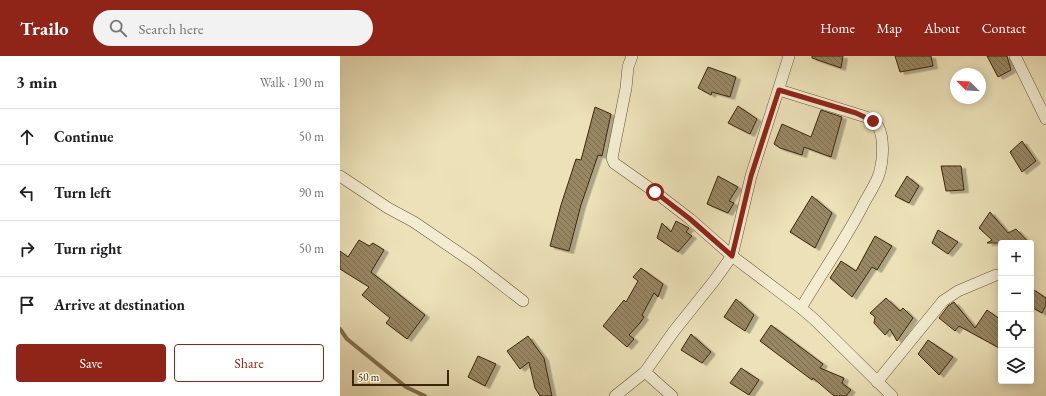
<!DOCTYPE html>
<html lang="en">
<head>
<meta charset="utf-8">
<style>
	body { margin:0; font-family:"EB Garamond",serif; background:#f2f2f2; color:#202124 }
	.controls { position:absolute; right:12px; bottom:12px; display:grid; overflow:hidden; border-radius:4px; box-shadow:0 2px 10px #0003 }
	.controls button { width:36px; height:36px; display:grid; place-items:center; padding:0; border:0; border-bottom:1px solid #e0e0e0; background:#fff; color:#202124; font:20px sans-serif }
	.compass { position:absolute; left:610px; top:12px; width:36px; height:36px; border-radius:50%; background:#fff; box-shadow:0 2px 10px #0003; rotate:294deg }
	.scale { position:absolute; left:12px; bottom:10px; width:97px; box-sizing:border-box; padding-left:4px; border:2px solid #3c260a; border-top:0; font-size:11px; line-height:14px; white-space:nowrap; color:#3c260a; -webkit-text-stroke:3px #f3ecd1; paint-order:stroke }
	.stop { position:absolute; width:12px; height:12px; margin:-9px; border:3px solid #8f2418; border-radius:50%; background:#fff }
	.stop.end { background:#8f2418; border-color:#fff; box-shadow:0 1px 4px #0008 }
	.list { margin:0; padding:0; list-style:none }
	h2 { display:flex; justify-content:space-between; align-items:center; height:52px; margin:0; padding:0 16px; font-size:17px }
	h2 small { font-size:13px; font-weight:400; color:#757577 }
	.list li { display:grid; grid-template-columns:26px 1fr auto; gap:12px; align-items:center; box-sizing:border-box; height:56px; padding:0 16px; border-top:1px solid #e0e0e0 }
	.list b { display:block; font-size:15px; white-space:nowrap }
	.list em { font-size:13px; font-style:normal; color:#757577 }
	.actions { display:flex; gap:8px; padding:12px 16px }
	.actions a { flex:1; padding:9px 0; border:1px solid #8f2418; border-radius:4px; text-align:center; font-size:14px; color:#8f2418 }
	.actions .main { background:#8f2418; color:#fff }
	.icon { flex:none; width:22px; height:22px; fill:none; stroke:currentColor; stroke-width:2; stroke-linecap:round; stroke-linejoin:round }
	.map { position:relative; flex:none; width:706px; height:340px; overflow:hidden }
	header { display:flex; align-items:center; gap:24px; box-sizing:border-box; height:56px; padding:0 20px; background:#8f2418; color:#fff }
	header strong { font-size:19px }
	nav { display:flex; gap:22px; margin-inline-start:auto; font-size:14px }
	.search { width:280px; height:36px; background:#f2f2f2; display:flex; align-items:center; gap:10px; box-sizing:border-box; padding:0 14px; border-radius:22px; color:#757577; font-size:15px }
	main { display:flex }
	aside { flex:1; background:#fff }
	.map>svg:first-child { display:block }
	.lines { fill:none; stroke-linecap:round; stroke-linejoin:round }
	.stream { stroke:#82704f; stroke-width:4 }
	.building { fill:url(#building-back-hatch); stroke:#3c260a; filter:url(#shadow) }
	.minor-casing { stroke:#685536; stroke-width:12 }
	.minor { stroke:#f3ecd1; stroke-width:11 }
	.route { stroke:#8f2418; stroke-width:5 }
</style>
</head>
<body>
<header>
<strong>Trailo</strong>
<div class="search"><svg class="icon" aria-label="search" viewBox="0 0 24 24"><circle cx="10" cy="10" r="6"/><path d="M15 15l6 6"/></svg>Search here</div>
<nav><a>Home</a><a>Map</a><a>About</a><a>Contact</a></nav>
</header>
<main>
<aside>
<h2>3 min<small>Walk · 190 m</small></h2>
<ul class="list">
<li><svg class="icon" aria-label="ahead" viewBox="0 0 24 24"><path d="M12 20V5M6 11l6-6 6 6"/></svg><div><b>Continue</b></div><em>50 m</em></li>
<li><svg class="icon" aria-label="left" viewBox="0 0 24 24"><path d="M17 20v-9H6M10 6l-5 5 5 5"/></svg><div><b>Turn left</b></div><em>90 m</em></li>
<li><svg class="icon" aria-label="right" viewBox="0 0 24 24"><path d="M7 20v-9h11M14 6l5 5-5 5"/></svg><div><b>Turn right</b></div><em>50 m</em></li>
<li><svg class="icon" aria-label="arrive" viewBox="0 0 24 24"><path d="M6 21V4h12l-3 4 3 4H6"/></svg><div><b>Arrive at destination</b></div></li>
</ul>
<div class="actions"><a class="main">Save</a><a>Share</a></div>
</aside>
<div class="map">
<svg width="706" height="340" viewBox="0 0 706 340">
	<defs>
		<pattern id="building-back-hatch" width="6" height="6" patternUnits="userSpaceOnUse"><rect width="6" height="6" fill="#988764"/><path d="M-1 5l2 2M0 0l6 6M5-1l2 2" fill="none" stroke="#7d6e51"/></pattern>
		<filter id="shadow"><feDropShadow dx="4.5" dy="2.5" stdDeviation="0" flood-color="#0004"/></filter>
	</defs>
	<rect width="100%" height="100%" fill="#ece1b8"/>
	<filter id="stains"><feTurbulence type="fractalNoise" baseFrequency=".005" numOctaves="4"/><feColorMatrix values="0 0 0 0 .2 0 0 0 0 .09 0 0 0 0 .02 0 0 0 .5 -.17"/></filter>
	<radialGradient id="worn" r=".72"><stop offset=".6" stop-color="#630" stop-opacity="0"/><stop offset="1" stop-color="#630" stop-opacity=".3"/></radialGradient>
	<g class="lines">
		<path class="stream" d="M0 273 7 283 66 331 85 340"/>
	</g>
	<g class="building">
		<path d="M472 0H503L501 12 472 2Z"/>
		<path d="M555 0H591L593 10 560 16Z"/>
		<path d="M647 0H667L671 14 658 21Z"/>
		<path d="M368 11 396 21 390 41 372 36 371 39 358 32Z"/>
		<path d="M398 50 417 63 410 78 388 67Z"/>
		<path d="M255 51 271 58 262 100 258 99 241 149 229 195 210 190 221 149 236 103 241 104Z"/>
		<path d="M481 54 502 61 491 101 464 91 462 99 440 92 434 88 442 68 471 81Z"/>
		<path d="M682 85 696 105 682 116 670 96Z"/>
		<path d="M601 110H621L624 134 606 135Z"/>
		<path d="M378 120 398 131 389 145 394 147 388 157 367 148Z"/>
		<path d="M567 120 579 130 569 147 555 140Z"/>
		<path d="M472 140 492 157 475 192 450 176Z"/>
		<path d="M650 156 668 177 676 173 689 187H647L652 184 639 172Z"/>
		<path d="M336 165 349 172 346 176 352 180 338 196 317 182 322 167 331 176Z"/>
		<path d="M598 174 618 186 608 198 592 187Z"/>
		<path d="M535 180 552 190 537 214 532 211 512 241 490 222 501 205 516 215Z"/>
		<path d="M19 184 29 190 33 187 44 194 31 216 85 259 67 283 46 267 50 262 22 239 29 231 0 213V195L8 201Z"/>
		<path d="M301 212 323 228 318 241 314 237 302 259 304 261 300 267 289 279 294 283 287 291 263 270 284 244 286 246 298 225 293 221Z"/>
		<path d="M691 232 706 242V249L702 257 691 251Z"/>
		<path d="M546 242 560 255 563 252 573 262 557 285 550 273 545 279 534 267 535 261 530 257Z"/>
		<path d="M396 243 414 259 405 275 384 261Z"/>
		<path d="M614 246 635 272 647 254 661 264V293L619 270 615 275 599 262 608 250Z"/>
		<path d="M431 269 483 308 480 312 504 322 502 327 511 334 506 340H494L473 322 472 324 420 285Z"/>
		<path d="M351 278 371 296 362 307 341 294Z"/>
		<path d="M188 280 204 302 212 340H200L195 332 189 306 180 313 167 295Z"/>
		<path d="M588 284 613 301 599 319 578 298Z"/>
		<path d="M138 300 156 308 145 330 128 321Z"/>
		<path d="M401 312 419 324 409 339 390 327Z"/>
	</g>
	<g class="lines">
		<g class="minor-casing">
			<g id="minor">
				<path d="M292 0 288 11 286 32 272 102 274 107 315 136 350 163 392 200 461 252 475 264 552 340"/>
				<path d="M675 0 706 63"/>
				<path d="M439 34 526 61C530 64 535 66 538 70 545 83 543 108 538 121 534 131 527 141 522 151 504 186 481 218 461 252"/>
				<path d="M0 120 48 152 74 166 134 207 183 245"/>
				<path d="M305 316 332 340"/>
				<path d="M537 326 603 245 618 235 656 219"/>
				<path d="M275 340 305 316 334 275 374 225 392 200 411 120 449 0"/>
			</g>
		</g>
		<use href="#minor" class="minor"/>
	</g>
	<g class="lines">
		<path class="route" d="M315 136 350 163 392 200 411 120 439 34 516 57 533 65"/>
	</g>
	<rect width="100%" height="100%" filter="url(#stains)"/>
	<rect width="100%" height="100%" fill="url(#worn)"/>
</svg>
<div class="controls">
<button>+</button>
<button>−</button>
<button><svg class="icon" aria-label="locate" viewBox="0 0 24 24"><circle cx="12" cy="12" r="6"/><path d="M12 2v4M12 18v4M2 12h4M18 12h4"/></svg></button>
<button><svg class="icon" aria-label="layers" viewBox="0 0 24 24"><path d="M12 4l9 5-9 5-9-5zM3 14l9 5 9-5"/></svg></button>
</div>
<svg class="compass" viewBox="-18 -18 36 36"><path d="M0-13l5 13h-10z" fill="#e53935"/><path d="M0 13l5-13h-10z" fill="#757577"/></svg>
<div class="scale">50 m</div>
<div class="stop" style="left:315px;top:136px"></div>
<div class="stop end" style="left:533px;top:65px"></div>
</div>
</main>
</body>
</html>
